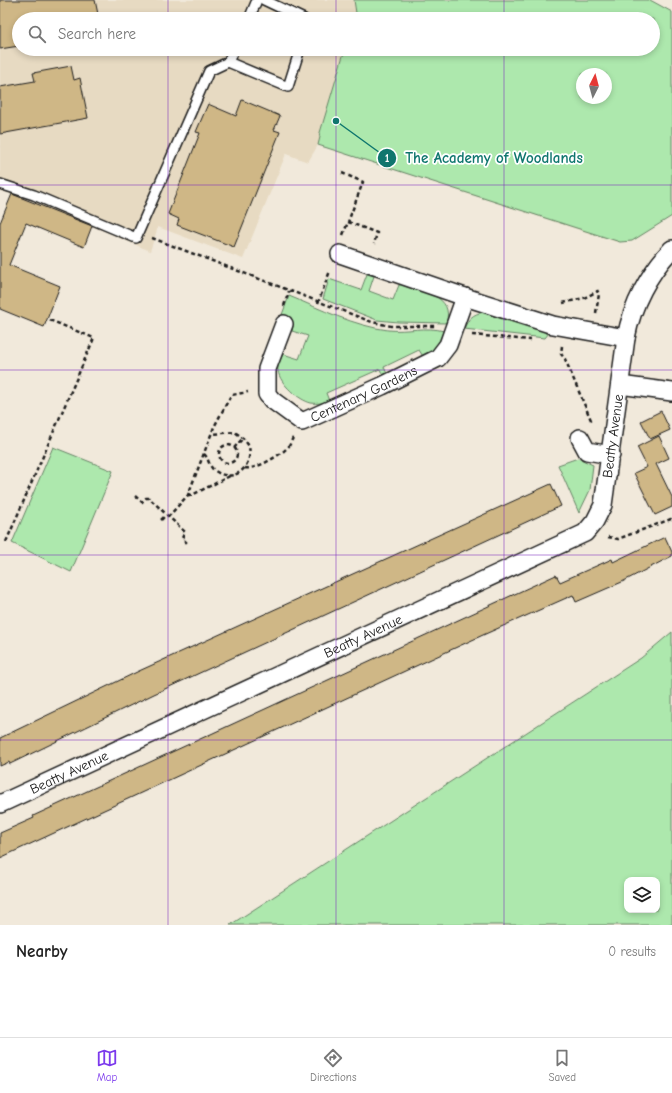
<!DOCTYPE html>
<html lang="en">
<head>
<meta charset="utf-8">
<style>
	body { margin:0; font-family:"Comic Neue",sans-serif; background:#f2f2f2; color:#222 }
	.controls { position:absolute; right:12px; bottom:12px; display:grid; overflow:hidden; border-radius:8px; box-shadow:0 2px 6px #0003 }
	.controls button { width:36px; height:36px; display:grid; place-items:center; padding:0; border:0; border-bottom:1px solid #e0e0e0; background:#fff; color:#222; font:20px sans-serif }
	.compass { position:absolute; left:576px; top:68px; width:36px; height:36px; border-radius:50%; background:#fff; box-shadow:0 2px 6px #0003; rotate:6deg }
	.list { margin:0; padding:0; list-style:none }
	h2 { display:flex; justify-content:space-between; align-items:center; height:52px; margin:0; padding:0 16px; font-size:17px }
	h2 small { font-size:13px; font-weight:400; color:#767676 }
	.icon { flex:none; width:22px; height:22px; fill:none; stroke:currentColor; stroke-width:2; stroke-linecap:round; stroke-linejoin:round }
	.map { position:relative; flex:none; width:672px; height:925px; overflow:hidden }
	.search { position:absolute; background:#fff; box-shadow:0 2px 6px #0003; left:12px; right:12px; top:12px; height:44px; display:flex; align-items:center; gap:10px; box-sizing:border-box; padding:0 14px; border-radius:22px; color:#767676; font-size:15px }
	.sheet { height:112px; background:#fff }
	nav { display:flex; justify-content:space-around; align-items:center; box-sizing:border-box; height:56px; border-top:1px solid #e0e0e0; background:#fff; font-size:11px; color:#767676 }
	nav a { display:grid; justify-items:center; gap:2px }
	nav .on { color:#7c3aed }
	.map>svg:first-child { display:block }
	.built { fill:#e7dac2; fill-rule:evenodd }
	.green { fill:#ade8ad; stroke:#648264; fill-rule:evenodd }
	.building { fill:#cfb786; stroke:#1c1c1c }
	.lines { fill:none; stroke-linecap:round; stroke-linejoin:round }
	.service-casing { stroke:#1c1c1c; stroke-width:12 }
	.minor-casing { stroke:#1c1c1c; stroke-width:20 }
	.path { stroke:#1c1c1c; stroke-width:2.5; stroke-dasharray:4 3; stroke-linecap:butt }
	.service { stroke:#fff; stroke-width:9 }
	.minor { stroke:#fff; stroke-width:17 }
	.grid { fill:none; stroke:#7b2cbf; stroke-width:1; stroke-opacity:0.55 }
	.labels { text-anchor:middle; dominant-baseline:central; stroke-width:3.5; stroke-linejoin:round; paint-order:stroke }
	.street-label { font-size:14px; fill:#1c1c1c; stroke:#fff }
	.leader { fill:none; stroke:#0f766e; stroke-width:1.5 }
	.callout-dot { fill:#0f766e; stroke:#fff; stroke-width:1.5 }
	.mark-label { font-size:12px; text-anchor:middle; font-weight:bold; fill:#fff }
	.callout-label { font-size:15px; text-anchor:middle; font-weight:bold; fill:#0f766e; stroke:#fff; stroke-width:3.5; stroke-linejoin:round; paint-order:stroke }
</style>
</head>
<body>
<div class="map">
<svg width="672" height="925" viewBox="0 0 672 925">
	<rect width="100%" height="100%" fill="#f1e9db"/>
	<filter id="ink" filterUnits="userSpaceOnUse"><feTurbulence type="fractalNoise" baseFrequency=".025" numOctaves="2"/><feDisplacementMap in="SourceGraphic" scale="8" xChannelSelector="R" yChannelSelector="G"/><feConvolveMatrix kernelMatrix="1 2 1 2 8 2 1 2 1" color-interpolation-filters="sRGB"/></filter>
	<g filter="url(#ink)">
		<path class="built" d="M0 0H650L672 12V216L632 241 627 242H617L318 145 308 162 286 154 243 259 158 227 150 251 92 226 84 247 3 214 12 194 0 191ZM19 19H653V49H19ZM582 74H606V98H582Z"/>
		<g class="green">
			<path d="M354 0H650L672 12V216L632 241 620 242 318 145 320 137 319 136 345 49H653V19H355L356 13ZM582 74H606V98H582Z"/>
			<path d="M367 274 374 276 369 291 393 300 399 285 403 284C422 291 455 296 446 323L398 322 377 320 323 299 329 279 361 290Z"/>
			<path d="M289 296C321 309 354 326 388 330 407 332 426 326 444 331L435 350 424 358 419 350 384 367 387 374 383 376 380 369 326 393 329 401C323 403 317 404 311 403 299 400 280 384 278 371 277 365 281 359 283 354L299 359 308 336 292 331 293 326 280 320Z"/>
			<path d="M484 312 487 313 549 333 545 338 464 329C468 319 472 314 484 312Z"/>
			<path d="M53 447 113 471 71 572 12 543Z"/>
			<path d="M578 458 593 465 590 490 579 513 558 465Z"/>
			<path d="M672 632V925H230L641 658ZM627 880H657V910H627Z"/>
		</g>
		<g class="building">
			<path d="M0 0H95L99 19H19V46L0 49Z"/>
			<path d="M71 66 74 80 80 78 88 118 0 134V87L35 81 33 73Z"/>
			<path d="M242 100 280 116 274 130 280 132 234 247 177 225 179 219 168 214 200 133 196 132 208 104 236 116Z"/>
			<path d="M12 194 92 226 84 247 26 223 9 265 60 286 44 327 0 309V223Z"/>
			<path d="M661 411 670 430 650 439 641 421Z"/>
			<path d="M659 436 669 458 656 464 672 497V507L655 515 634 473 647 467 637 447Z"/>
			<path d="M551 484 561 506 154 694 10 764 9 762 0 766V738L139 671Z"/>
			<path d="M665 537 672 552V556L622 582 576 602 573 595 483 635 0 858V833L34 818 33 816 556 575 560 582 612 559 613 562Z"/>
		</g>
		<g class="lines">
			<g class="service-casing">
				<g id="service">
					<path d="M264 0 304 19"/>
					<path d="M249 19 257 0"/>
					<path d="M228 62 288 87 300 49"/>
					<path d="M0 184 34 195 136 238 209 71 228 62 234 49"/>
				</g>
			</g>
			<g class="minor-casing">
				<g id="minor">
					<path d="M340 254 465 297"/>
					<path id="s1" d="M284 324 267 369V394L272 400 302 422 382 386 438 358 448 345 465 297 553 325 626 338"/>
					<path d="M620 385 672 392"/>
					<path d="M580 438 587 451 611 455"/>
					<path id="s2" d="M0 804 585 533 595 521 603 505 626 338C632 305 649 273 672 249"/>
				</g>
			</g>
			<g class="path">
				<path d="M342 173 363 182 348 222"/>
				<path d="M343 235 348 222 377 233 374 244"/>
				<path d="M152 238 372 322 391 326H435"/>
				<path d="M318 303 330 271"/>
				<path d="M563 303 584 298 598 291"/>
				<path d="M284 306 289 291"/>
				<path d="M596 313 599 294 597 290"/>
				<path d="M472 335 531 340"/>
				<path d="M562 346 561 354 565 359 591 420 590 421"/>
				<circle cx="228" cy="454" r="9"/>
				<path d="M234 448 243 438"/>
				<path d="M204 454C209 458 208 466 215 471 235 484 253 467 249 446L244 439 235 432 212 434"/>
				<path d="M245 468C254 471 283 454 289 446 291 443 291 441 293 438"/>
				<path d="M188 495H192L230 476"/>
				<path d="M135 496 142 502 146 498H149L185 532 182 538 188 544"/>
				<path d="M168 517 188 495 214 427 230 397 232 395 248 392"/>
				<path d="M161 520 166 515"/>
				<path d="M608 537 618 539 671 519 672 521"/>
				<path d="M6 542 94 338 47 319"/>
			</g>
			<use href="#service" class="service"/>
			<use href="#minor" class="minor"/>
		</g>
	</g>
	<path class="grid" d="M168 0V19M336 0V19M504 0V19M168 49V925M336 49V925M504 49V925M0 185H672M0 370H672M0 555H672M0 740H672"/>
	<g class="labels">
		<g class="street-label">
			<text stroke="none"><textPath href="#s1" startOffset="186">Centenary Gardens</textPath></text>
			<text stroke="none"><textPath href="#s2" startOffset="748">Beatty Avenue</textPath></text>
			<text stroke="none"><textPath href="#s2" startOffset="400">Beatty Avenue</textPath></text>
			<text stroke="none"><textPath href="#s2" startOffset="76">Beatty Avenue</textPath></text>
		</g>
	</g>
	<path class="leader" d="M336 121L387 158"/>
	<g class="callout-dot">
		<circle cx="336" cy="121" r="4"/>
		<circle cx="387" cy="158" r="10"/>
	</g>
	<g class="mark-label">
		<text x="387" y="162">1</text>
	</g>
	<g class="callout-label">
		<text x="494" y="163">The Academy of Woodlands</text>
	</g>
</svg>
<div class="controls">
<button><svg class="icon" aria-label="layers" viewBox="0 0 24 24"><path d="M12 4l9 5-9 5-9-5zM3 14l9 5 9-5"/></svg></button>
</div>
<svg class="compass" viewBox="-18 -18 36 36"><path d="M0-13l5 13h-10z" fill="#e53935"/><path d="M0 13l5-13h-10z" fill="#767676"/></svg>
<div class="search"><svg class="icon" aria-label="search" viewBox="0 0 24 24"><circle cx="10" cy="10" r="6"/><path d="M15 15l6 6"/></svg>Search here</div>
</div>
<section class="sheet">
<h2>Nearby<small>0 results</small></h2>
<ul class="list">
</ul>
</section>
<nav>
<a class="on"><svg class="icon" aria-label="map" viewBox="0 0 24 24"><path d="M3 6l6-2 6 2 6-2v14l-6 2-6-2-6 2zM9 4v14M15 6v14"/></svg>Map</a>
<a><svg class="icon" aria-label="directions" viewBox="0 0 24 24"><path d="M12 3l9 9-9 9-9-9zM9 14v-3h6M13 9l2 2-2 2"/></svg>Directions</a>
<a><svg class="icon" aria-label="saved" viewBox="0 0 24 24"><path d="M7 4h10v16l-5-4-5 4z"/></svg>Saved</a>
</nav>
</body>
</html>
